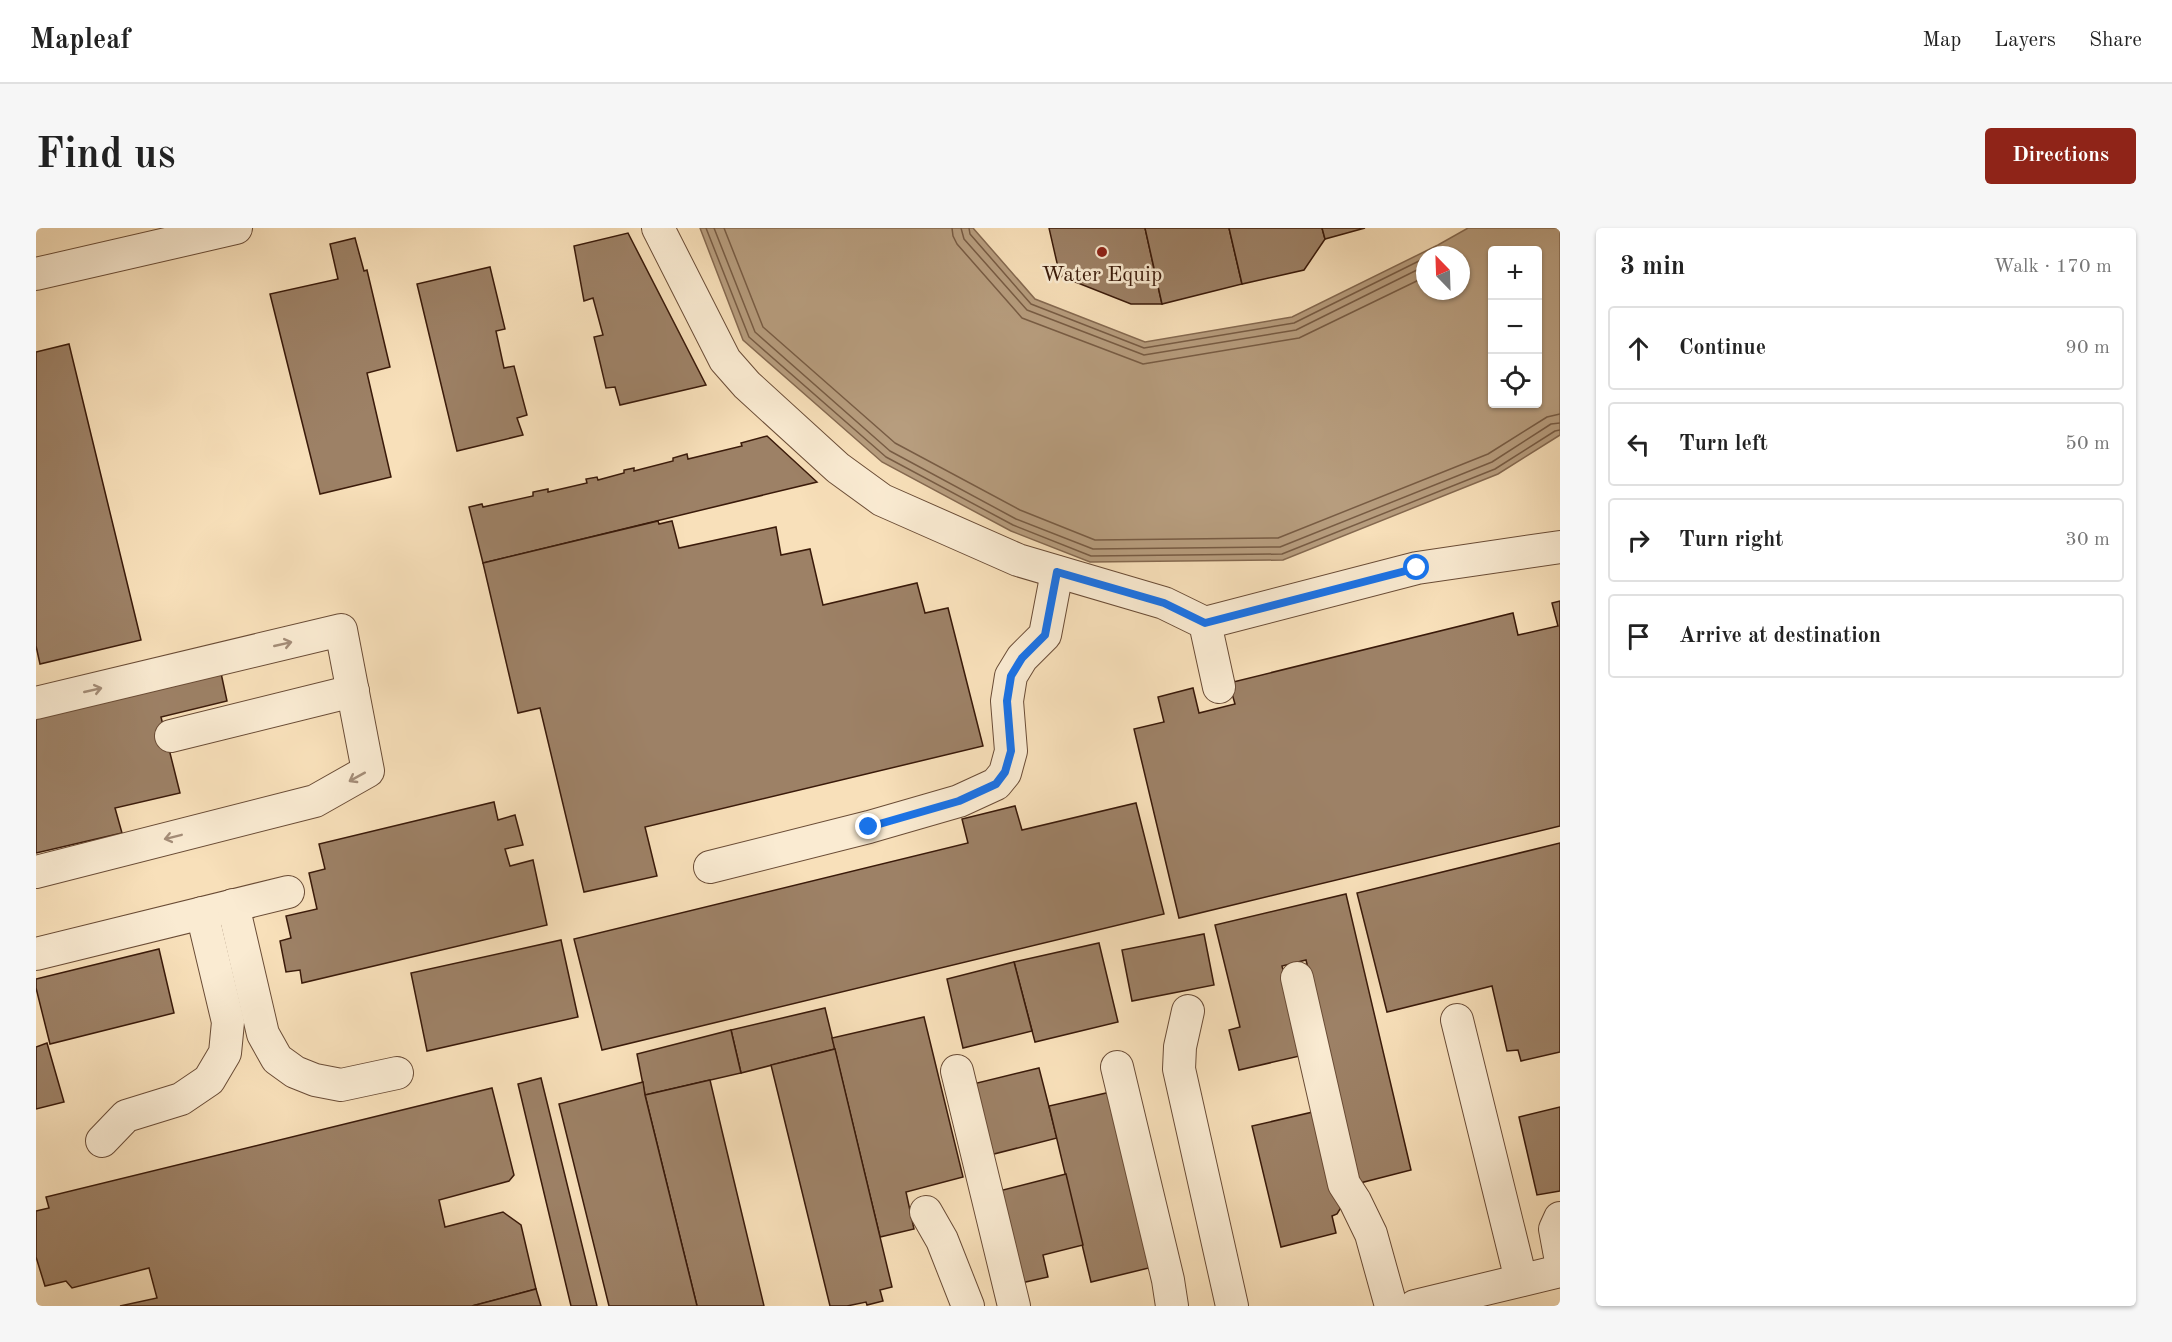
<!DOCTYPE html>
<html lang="en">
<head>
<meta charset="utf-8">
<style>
	body { margin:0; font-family:"Old Standard TT",serif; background:#f6f6f6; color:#222 }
	.controls { position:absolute; right:18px; top:18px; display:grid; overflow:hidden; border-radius:6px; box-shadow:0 2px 4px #0004 }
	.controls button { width:54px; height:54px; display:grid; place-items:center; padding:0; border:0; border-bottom:2px solid #e0e0e0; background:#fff; color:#222; font:30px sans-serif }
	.compass { position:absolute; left:1380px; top:18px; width:54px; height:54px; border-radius:50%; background:#fff; box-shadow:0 2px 4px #0004; rotate:337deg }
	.stop { position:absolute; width:18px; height:18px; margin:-14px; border:4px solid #1a73e8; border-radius:50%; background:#fff }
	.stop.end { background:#1a73e8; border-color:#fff; box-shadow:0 2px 6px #0008 }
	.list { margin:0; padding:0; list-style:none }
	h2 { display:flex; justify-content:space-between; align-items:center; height:78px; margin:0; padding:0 24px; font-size:26px }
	h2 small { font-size:20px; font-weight:400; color:#767676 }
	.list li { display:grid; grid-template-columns:39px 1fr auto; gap:18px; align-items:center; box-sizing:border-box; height:84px; margin:0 12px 12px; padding:0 12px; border:2px solid #e0e0e0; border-radius:6px }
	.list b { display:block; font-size:22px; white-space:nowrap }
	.list em { font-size:20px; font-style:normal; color:#767676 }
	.icon { flex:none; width:33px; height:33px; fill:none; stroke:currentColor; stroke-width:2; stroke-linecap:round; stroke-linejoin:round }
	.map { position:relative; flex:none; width:1524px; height:1078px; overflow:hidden; border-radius:6px }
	header { display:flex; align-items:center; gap:36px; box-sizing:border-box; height:84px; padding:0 30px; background:#fff; border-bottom:2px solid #e0e0e0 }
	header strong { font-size:28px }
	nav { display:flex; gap:33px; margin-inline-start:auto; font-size:21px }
	.intro { display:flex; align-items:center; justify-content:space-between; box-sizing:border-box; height:144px; padding:0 36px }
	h1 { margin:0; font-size:42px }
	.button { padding:15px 27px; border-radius:6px; background:#8f2418; color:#fff; font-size:21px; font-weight:700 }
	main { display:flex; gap:36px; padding:0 36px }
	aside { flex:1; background:#fff; border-radius:6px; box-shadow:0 2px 4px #0004 }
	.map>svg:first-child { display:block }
	.water { fill:#b79d7e; stroke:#856950; stroke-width:1.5; fill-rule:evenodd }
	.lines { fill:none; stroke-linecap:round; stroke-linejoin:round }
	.shore { stroke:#785c44; stroke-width:1.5 }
	.building { fill:#9d8166; stroke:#3a1a0a; stroke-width:1.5 }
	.minor-casing { stroke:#6a4c36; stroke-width:34 }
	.minor { stroke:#faebd2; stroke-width:32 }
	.oneway { stroke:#a48d78 }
	.route { stroke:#1a73e8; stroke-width:8 }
	.poi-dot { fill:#8f2418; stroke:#faebd2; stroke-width:2 }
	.labels { text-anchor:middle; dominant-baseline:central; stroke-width:5; stroke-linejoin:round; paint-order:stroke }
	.poi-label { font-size:22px; fill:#3a1a0a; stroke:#faebd2 }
</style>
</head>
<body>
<header>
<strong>Mapleaf</strong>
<nav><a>Map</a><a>Layers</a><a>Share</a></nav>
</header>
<div class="intro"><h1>Find us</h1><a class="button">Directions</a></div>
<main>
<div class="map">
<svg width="1524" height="1078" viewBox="0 0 1524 1078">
	<rect width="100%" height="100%" fill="#f8e0ba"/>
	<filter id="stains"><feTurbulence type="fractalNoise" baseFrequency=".00333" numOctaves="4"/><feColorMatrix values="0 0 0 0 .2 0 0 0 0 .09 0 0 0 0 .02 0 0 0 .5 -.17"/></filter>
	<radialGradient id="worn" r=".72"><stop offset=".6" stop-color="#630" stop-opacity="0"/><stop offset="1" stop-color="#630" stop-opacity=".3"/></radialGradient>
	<path class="water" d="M664 0H937L999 71 1109 114 1256 89 1402 17 1432 0H1524V207L1462 246 1247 332 1054 334 975 303 846 234 707 112ZM1456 22H1502V176H1456ZM1389 27H1425V63H1389Z"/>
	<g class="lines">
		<g class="shore">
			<path d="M670 0 713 109 850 229 977 297 1055 328 1246 326 1459 241 1519 203 1524 202"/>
			<path d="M678 0 719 104 854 223 980 291 1057 321 1244 319 1456 234 1515 196 1524 195"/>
			<path d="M688 0 727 99 859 215 984 282 1059 312 1242 310 1452 226 1511 189 1524 186"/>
			<path d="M916 0 917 8 921 16 986 90 1107 136 1263 110 1389 49"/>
			<path d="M925 0 928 11 991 82 1108 127 1260 102 1389 38"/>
			<path d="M933 0 934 6 995 76 1108 120 1258 95 1389 30"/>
		</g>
	</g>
	<g class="building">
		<path d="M1013 0H1109L1126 76H1095L1024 48Z"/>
		<path d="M1109 0H1193L1206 56 1126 76Z"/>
		<path d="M1193 0H1286L1289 11 1268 42 1206 56Z"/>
		<path d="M1286 0H1329L1289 11Z"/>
		<path d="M592 5 670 157 584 177 579 159 570 160 558 109 567 107 557 70 548 73 538 18Z"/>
		<path d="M319 10 328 43 331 42 354 139 331 145 355 249 284 266 234 66 302 51 294 16Z"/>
		<path d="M454 39 469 101 460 103 468 140 478 138 491 187 481 190 487 207 421 223 381 56Z"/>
		<path d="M33 116 105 412 4 436 0 418V124Z"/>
		<path d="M731 208 781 254 447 335 433 279 446 276 447 279 497 268V264L512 261V264L551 255 550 251 561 249 562 252 588 245V242L598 240V243L637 233V230L651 226 652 231 706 218 705 215Z"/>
		<path d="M622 293 623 296 636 293 643 320 740 299 745 327 774 321 787 377 881 355 889 385 912 380 947 518 609 599 621 648 548 664 504 480 482 485 447 335Z"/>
		<path d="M1524 373V598L1143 690 1098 501 1128 494 1122 469 1157 460 1163 485 1199 476 1193 455 1477 385 1482 407 1522 398 1516 375Z"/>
		<path d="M185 445 191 473 125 489 144 565 79 580 86 605 0 625V488Z"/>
		<path d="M458 574 462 592 479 587 487 617 469 621 474 638 497 632 511 697 266 755 264 742 250 744 244 713 255 710 250 688 281 681 273 645 289 641 283 616Z"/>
		<path d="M1100 575 1128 686 566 822 538 711 932 615 926 591 979 578 986 602Z"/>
		<path d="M1524 615V824L1485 833 1482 822 1471 823 1456 758 1351 784 1321 665Z"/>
		<path d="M1310 666 1375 942 1324 955 1270 732 1246 738 1268 827 1203 842 1193 802 1204 799 1179 697Z"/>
		<path d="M1168 706 1178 757 1096 773 1086 722Z"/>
		<path d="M525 712 542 789 391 823 375 745Z"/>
		<path d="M1063 715 1082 794 999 814 978 734Z"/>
		<path d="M123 721 138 785 14 816 0 760V751Z"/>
		<path d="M978 734 996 803 927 820 911 751Z"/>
		<path d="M789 780 799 821 705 845 695 802Z"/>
		<path d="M888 789 927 949 870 964 878 1001 844 1009 796 810Z"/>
		<path d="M695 802 705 845 609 867 601 826Z"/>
		<path d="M11 815 28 874 0 881V819Z"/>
		<path d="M799 821 856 1059 844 1062 847 1073 831 1077 830 1074 811 1078H794L735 837Z"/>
		<path d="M1003 840 1021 910 954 927 937 856Z"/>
		<path d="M505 850 561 1078H535L482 856Z"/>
		<path d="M674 852 686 903 728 1078H661L609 867Z"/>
		<path d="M607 854 609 867 661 1078H573L523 876Z"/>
		<path d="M456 860 478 947 473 953 403 972 409 999 467 984 485 997 500 1061 436 1078H84L121 1070 113 1040 36 1060 30 1053 9 1058 0 1029V983L13 980 10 969Z"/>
		<path d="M1079 863 1121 1038 1055 1054 1013 878Z"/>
		<path d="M1524 879V963L1501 967 1483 889Z"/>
		<path d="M1277 884 1306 978 1301 986 1296 988 1300 1005 1245 1019 1216 898Z"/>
		<path d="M1030 946 1047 1017 1007 1027 1012 1049 985 1055 963 963Z"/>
		<path d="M500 1061 505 1078H436Z"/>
	</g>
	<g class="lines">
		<g class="minor-casing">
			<g id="minor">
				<path d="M622 0 689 132 711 157 802 240 846 272 982 332 1128 375 1169 395 1183 459"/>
				<path d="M0 46 200 0"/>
				<path d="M1169 395 1381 340 1524 319"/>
				<path d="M0 475 305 402 332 543 279 573 0 644"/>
				<path d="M135 508 317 463"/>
				<path d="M674 639 833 599 923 573 960 556 969 545 975 523 971 473 975 448 986 430 1009 407 1021 344"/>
				<path d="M197 677 227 806 241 831 259 844 279 852 305 857 361 845"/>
				<path d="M0 726 252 664"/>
				<path d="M1261 750 1308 956 1319 973 1335 1006 1355 1078"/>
				<path d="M1152 783 1144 819 1143 841 1196 1078"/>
				<path d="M1421 792 1485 1052"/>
				<path d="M1081 839 1132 1052 1136 1078"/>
				<path d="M921 843 978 1078"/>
				<path d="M66 913 90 888 145 871 173 852 189 825 192 794 166 685"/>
				<path d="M890 984 906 1012 932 1078"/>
				<path d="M1524 990 1519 1001 1524 1028"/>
				<path d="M1379 1078 1524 1043"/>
			</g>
		</g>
		<use href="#minor" class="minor"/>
	</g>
	<defs><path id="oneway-shaft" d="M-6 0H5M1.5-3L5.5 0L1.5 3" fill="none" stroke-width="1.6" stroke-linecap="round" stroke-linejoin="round" transform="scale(1.5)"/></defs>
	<g class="oneway">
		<use href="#oneway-shaft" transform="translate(247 416) rotate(-13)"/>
		<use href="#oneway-shaft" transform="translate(57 462) rotate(-13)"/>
		<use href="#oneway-shaft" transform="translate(321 549) rotate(151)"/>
		<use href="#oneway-shaft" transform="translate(137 609) rotate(166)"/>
	</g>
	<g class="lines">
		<path class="route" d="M833 599 923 573 960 556 969 544 975 523 971 473 975 448 986 430 1009 407 1021 344 1128 375 1169 395 1381 340"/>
	</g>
	<circle class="poi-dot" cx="1066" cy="24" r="6"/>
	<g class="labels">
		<g class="poi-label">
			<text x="1066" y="47">Water Equip</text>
		</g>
	</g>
	<rect width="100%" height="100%" filter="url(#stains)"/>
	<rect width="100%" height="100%" fill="url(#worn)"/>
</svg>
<div class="controls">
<button>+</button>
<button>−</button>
<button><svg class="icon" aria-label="locate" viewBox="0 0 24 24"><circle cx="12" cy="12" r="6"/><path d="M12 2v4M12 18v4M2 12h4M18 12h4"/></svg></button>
</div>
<svg class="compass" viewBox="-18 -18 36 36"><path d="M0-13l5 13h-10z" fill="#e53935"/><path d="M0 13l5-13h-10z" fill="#767676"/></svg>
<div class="stop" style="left:1381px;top:340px"></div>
<div class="stop end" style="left:833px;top:599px"></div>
</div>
<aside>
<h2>3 min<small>Walk · 170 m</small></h2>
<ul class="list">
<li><svg class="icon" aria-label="ahead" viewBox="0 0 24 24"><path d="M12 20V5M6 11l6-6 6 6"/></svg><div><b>Continue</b></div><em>90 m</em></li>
<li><svg class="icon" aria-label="left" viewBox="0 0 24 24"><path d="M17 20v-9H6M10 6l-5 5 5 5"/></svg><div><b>Turn left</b></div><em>50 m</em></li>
<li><svg class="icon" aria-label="right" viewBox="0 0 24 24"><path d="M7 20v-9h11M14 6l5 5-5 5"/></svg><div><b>Turn right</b></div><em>30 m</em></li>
<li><svg class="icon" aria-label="arrive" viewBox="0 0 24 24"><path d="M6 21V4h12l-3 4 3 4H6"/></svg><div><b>Arrive at destination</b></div></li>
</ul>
</aside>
</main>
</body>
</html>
